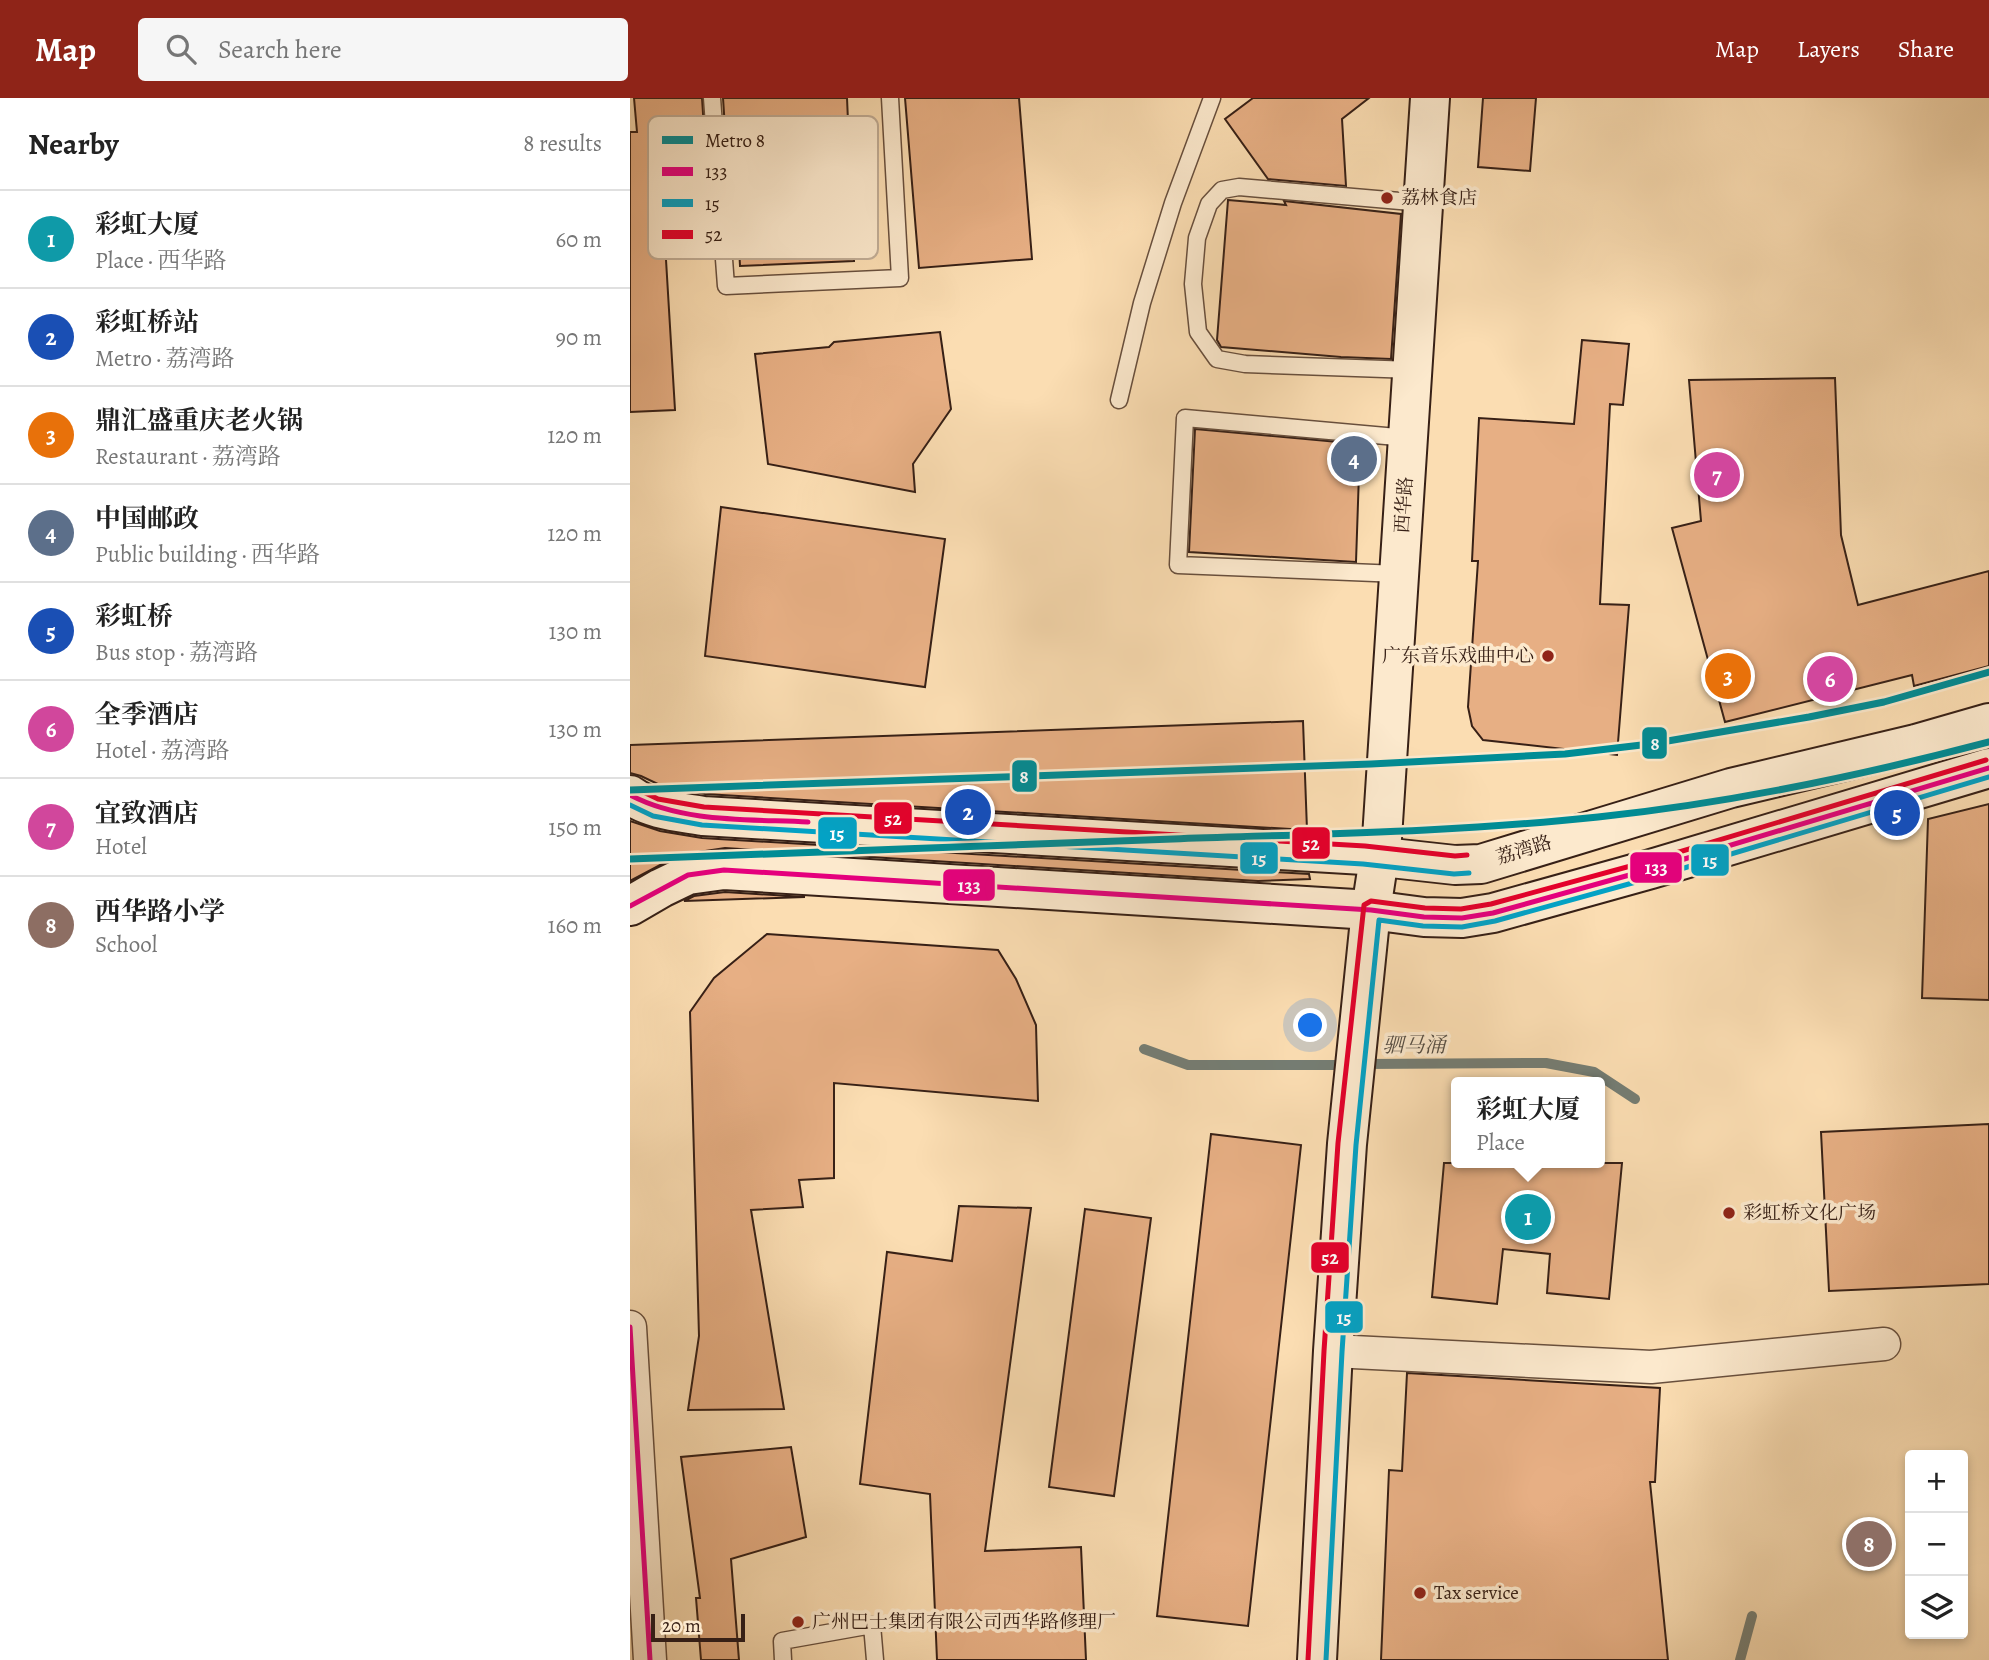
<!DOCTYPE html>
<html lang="en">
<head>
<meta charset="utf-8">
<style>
	body { margin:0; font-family:Alegreya,"Noto Serif SC",serif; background:#f6f6f6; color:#222 }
	.controls { position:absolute; right:21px; bottom:21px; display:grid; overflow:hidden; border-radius:7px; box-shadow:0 4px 10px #0003 }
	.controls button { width:63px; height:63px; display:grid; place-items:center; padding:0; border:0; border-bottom:2px solid #e0e0e0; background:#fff; color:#222; font:35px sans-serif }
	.scale { position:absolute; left:21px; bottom:18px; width:94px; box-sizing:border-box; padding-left:7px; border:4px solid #372016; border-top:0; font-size:19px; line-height:24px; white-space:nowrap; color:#372016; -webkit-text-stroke:5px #fce9cd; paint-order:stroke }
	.you { position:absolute; left:681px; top:928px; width:24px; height:24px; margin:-18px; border:5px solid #fff; border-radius:50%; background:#1a73e8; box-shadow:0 0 0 10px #1a73e833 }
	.badge { display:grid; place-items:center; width:46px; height:46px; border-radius:50%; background:#8f2418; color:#fff; font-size:23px; font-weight:700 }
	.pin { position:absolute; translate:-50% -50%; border:4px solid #fff; box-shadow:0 2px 7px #0006 }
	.popup { position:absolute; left:821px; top:979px; width:154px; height:91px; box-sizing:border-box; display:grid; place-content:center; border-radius:7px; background:#fff; filter:drop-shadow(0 2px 5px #0005); font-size:23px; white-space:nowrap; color:#767676 }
	.popup b { font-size:26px; color:#222 }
	.popup::after { content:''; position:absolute; left:50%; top:100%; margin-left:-14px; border:14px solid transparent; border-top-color:#fff }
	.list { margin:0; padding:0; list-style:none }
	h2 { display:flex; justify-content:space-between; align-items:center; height:91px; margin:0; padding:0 28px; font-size:30px }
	h2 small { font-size:23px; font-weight:400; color:#767676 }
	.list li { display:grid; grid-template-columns:46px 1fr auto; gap:21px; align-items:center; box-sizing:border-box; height:98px; padding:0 28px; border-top:2px solid #e0e0e0 }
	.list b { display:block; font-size:26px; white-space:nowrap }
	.list p { margin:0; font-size:23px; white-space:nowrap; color:#767676 }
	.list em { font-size:23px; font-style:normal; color:#767676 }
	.icon { flex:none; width:38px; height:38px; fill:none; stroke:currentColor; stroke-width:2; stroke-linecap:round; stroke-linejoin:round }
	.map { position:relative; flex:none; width:1359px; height:1562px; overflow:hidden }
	header { display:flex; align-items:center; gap:42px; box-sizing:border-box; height:98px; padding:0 35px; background:#8f2418; color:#fff }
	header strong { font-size:33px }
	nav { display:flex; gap:38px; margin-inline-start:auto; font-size:24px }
	.search { width:490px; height:63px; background:#f6f6f6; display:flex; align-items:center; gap:18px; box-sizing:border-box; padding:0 24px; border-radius:7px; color:#767676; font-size:26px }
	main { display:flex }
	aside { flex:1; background:#fff }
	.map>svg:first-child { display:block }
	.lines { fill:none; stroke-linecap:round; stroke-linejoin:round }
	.stream { stroke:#757d73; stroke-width:10 }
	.building { fill:#e7af84; stroke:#372016; stroke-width:2 }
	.service-casing { stroke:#684f3d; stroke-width:19 }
	.minor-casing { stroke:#684f3d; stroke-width:35 }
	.secondary-casing { stroke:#372016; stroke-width:42 }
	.service { stroke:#fce9cd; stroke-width:16 }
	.minor { stroke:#fce9cd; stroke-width:32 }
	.secondary { stroke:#fce9cd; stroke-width:38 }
	.bus-1-casing { stroke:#fce9cd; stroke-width:10 }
	.bus-2-casing { stroke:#fce9cd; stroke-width:10 }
	.bus-3-casing { stroke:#fce9cd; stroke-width:10 }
	.bus-1 { stroke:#e5007d; stroke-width:5 }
	.bus-2 { stroke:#03a2c5; stroke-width:5 }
	.bus-3 { stroke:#e4002b; stroke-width:5 }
	.metro-1-casing { stroke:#fce9cd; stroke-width:12 }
	.metro-1 { stroke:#008c95; stroke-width:7 }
	.poi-dot { fill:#8f2418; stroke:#fce9cd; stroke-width:2.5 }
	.labels { text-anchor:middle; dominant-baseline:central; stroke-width:7; stroke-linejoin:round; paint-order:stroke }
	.poi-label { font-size:19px; fill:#372016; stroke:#fce9cd; text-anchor:start }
	.street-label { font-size:19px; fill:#372016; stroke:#fce9cd }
	.water-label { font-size:21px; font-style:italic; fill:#564e44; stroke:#fce9cd }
	.key { fill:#fce9cd; stroke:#c1ad96; stroke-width:2 }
	.key-label { font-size:19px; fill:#372016 }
	.line-badge { stroke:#fce9cd; stroke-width:2.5 }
	.badge-label { font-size:19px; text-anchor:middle; font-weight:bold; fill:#fff }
</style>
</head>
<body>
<header>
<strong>Map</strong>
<div class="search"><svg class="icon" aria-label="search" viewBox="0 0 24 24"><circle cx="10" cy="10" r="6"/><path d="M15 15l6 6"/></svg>Search here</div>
<nav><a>Map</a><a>Layers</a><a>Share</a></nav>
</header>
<main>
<aside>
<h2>Nearby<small>8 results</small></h2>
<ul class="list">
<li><span class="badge" style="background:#0f9aa8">1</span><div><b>彩虹大厦</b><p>Place · 西华路</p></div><em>60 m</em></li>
<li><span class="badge" style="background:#1a4fb4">2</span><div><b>彩虹桥站</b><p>Metro · 荔湾路</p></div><em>90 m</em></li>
<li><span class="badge" style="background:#e8710a">3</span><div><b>鼎汇盛重庆老火锅</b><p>Restaurant · 荔湾路</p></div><em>120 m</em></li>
<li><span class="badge" style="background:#5c6f8a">4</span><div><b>中国邮政</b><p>Public building · 西华路</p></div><em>120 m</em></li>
<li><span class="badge" style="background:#1a4fb4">5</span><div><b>彩虹桥</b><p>Bus stop · 荔湾路</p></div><em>130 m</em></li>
<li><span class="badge" style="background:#d1479c">6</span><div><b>全季酒店</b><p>Hotel · 荔湾路</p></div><em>130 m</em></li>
<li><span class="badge" style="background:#d1479c">7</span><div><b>宜致酒店</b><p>Hotel</p></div><em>150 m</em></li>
<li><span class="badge" style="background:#8d6e63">8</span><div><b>西华路小学</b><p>School</p></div><em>160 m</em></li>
</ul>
</aside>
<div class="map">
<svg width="1359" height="1562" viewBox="0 0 1359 1562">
	<rect width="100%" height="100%" fill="#fbddb2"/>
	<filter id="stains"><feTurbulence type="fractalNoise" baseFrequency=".00286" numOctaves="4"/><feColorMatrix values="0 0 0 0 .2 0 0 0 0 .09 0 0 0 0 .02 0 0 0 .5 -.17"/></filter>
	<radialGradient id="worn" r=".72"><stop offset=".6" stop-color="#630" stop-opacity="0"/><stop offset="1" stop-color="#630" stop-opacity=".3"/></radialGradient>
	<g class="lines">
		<g class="stream">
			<path d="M514 951 558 967H718"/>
			<path d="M733 966 916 965 964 974 1005 1001"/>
			<path d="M1110 1562 1122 1518"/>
		</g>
	</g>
	<g class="building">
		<path d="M4 0H72L78 92 32 95 45 312 0 314V34H7Z"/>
		<path d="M93 0H217L224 163 110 168 106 90H99Z"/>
		<path d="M275 0H389L402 161 289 170Z"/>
		<path d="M623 0H739L712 21 716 88 638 81 595 21Z"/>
		<path d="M853 0H906L900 73 848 69Z"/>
		<path d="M598 102 656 107 654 103 771 116 761 261 711 259 591 249 587 242Z"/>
		<path d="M310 234 321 311 283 366 285 394 138 366 125 256 199 249 204 244Z"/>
		<path d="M952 242 999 246 993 307 980 306 970 506 999 507 987 657 853 642 842 628 838 609 848 463H842L849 320 944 326Z"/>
		<path d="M1205 280 1211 437 1228 507 1359 473V568L1284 588 1282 577 1095 624 1042 430 1071 423 1059 282Z"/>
		<path d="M565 331 730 346 726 464 559 454Z"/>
		<path d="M91 409 315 441 295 589 75 558Z"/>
		<path d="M673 623 677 732 75 696 32 688 11 678 0 675V647Z"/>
		<path d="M1359 706V902L1292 900 1298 721Z"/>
		<path d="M0 723 30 733 72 740 679 776 680 781 628 783 95 750 49 757 0 783Z"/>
		<path d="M95 794 175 799 54 803 64 798Z"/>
		<path d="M137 836 368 852 386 881 406 927 408 1003 204 985V1080L169 1082 173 1109 121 1112 154 1311 58 1312 69 1238 60 914 84 880Z"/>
		<path d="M1359 1026V1186L1199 1193 1191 1034Z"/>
		<path d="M581 1036 671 1047 618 1528 527 1518Z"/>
		<path d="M814 1065H992L979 1201 917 1195 920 1156 873 1151 867 1206 802 1199Z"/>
		<path d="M329 1108 401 1110 355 1453 451 1449 456 1562H307L300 1396 230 1386 257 1154 322 1163Z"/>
		<path d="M455 1111 521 1120 484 1398 419 1389Z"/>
		<path d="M777 1275 1030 1290 1025 1384H1020L1038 1562H751L759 1372 772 1373Z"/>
		<path d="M161 1349 176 1439 101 1461 109 1562H71L66 1500H70L51 1359Z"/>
	</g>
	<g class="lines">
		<g class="service-casing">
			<g id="service">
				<path d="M82 0 96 188 270 180 260 0"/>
				<path d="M783 272 615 266 587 261 568 234 563 186 567 140 579 106 592 92 609 89 793 105"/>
				<path d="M489 302 512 205 543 105 582 0"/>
				<path d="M769 476 548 467 555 320 778 340"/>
				<path d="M153 1562 152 1543 242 1527 245 1562"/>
			</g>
		</g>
		<g class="minor-casing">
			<g id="minor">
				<path d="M0 1229 20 1562"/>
				<path d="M703 1253 1021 1269 1254 1246"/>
			</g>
		</g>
		<g class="secondary-casing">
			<g id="secondary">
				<path d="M0 697C20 712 49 714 73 718L734 757 825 767 851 766 1101 690 1286 646 1359 625"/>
				<path d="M0 808 31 790 58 777 94 772 741 812 794 819 832 820 863 815 1021 771 1359 670"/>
				<path d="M687 1562 703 1253 717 1046 741 812 752 740 800 0"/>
			</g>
		</g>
		<use href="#service" class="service"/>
		<use href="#minor" class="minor"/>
		<use href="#secondary" class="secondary"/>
		<g class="bus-1-casing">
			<g id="bus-1">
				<path d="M0 697C53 725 119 721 178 724"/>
				<path d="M0 808 58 777 94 772 741 812 794 819 832 820 863 815 1021 771 1359 670"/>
				<path d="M0 1229 20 1562"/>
			</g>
		</g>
		<g class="bus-2-casing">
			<g id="bus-2">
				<path d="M0 707 23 718 72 727 733 766 824 776 839 775"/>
				<path d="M696 1562 712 1254 726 1047 749 822 793 828 832 829 865 823 1024 779 1359 679"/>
			</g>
		</g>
		<g class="bus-3-casing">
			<g id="bus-3">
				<path d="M5 690 28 701 74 709 735 748 825 758 837 757"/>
				<path d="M678 1562 694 1253 708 1045 734 807 741 803 795 810 831 811 861 806 1019 763 1356 662"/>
			</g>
		</g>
		<use href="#bus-1" class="bus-1"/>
		<use href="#bus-2" class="bus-2"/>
		<use href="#bus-3" class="bus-3"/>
		<g class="metro-1-casing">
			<g id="metro-1">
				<path d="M0 692 741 666 935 656 1020 646 1179 619 1254 604 1359 574"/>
				<path d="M0 761C181 754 362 748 543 741 684 736 827 734 968 719 1100 705 1230 678 1359 644"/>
			</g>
		</g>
		<use href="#metro-1" class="metro-1"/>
	</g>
	<g class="poi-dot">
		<circle cx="757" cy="100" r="7"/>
		<circle cx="918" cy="558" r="7"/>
		<circle cx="1099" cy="1115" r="7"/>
		<circle cx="790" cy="1495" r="7"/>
		<circle cx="168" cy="1524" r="7"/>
	</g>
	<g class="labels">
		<g class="poi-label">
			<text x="771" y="100">荔林食店</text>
			<text x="904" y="558" text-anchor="end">广东音乐戏曲中心</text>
			<text x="1113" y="1115">彩虹桥文化广场</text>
			<text x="804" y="1495">Tax service</text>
			<text x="182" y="1524">广州巴士集团有限公司西华路修理厂</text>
		</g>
		<g class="street-label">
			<text transform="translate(774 407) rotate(-86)">西华路</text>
			<text transform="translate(894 752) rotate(-17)">荔湾路</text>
		</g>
		<g class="water-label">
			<text x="784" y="947">驷马涌</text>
		</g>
	</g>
	<rect x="18" y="18" width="230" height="143" rx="10" class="key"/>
	<rect x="32" y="38" width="31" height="8" fill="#008c95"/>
	<rect x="32" y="69" width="31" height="9" fill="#e5007d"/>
	<rect x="32" y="101" width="31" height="8" fill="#03a2c5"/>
	<rect x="32" y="132" width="31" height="9" fill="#e4002b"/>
	<g class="key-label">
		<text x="75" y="49">Metro 8</text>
		<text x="75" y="80">133</text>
		<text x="75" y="112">15</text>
		<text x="75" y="143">52</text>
	</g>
	<g class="line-badge">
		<rect x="1011" y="628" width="27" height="34" rx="7" fill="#008c95"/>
		<rect x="381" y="661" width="27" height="34" rx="7" fill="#008c95"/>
		<rect x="243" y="703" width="40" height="34" rx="7" fill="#e4002b"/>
		<rect x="187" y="718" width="41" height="34" rx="7" fill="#03a2c5"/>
		<rect x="661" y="728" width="40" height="34" rx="7" fill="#e4002b"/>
		<rect x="609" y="743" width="40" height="34" rx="7" fill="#03a2c5"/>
		<rect x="1060" y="745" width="40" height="34" rx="7" fill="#03a2c5"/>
		<rect x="999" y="753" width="54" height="33" rx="7" fill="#e5007d"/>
		<rect x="312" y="770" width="54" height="34" rx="7" fill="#e5007d"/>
		<rect x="680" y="1143" width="40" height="33" rx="7" fill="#e4002b"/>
		<rect x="694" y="1202" width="40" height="34" rx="7" fill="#03a2c5"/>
	</g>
	<g class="badge-label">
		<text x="1025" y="652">8</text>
		<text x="394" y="685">8</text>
		<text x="263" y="727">52</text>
		<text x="207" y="742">15</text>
		<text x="681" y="752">52</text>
		<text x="629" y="767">15</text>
		<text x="1080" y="769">15</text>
		<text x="1026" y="776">133</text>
		<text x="339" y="794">133</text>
		<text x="700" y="1166">52</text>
		<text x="714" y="1226">15</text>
	</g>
	<rect width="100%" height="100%" filter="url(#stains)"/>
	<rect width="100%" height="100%" fill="url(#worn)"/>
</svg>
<div class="controls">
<button>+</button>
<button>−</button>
<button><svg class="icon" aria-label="layers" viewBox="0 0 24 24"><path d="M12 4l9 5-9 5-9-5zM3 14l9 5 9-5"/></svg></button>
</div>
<div class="scale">20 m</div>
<div class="you"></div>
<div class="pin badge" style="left:898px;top:1119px;background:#0f9aa8">1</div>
<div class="popup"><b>彩虹大厦</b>Place</div>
<div class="pin badge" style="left:338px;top:714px;background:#1a4fb4">2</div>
<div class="pin badge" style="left:1098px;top:578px;background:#e8710a">3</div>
<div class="pin badge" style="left:724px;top:361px;background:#5c6f8a">4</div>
<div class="pin badge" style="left:1267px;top:715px;background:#1a4fb4">5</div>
<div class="pin badge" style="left:1200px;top:581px;background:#d1479c">6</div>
<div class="pin badge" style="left:1087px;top:377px;background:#d1479c">7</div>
<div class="pin badge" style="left:1239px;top:1446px;background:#8d6e63">8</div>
</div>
</main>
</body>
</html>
